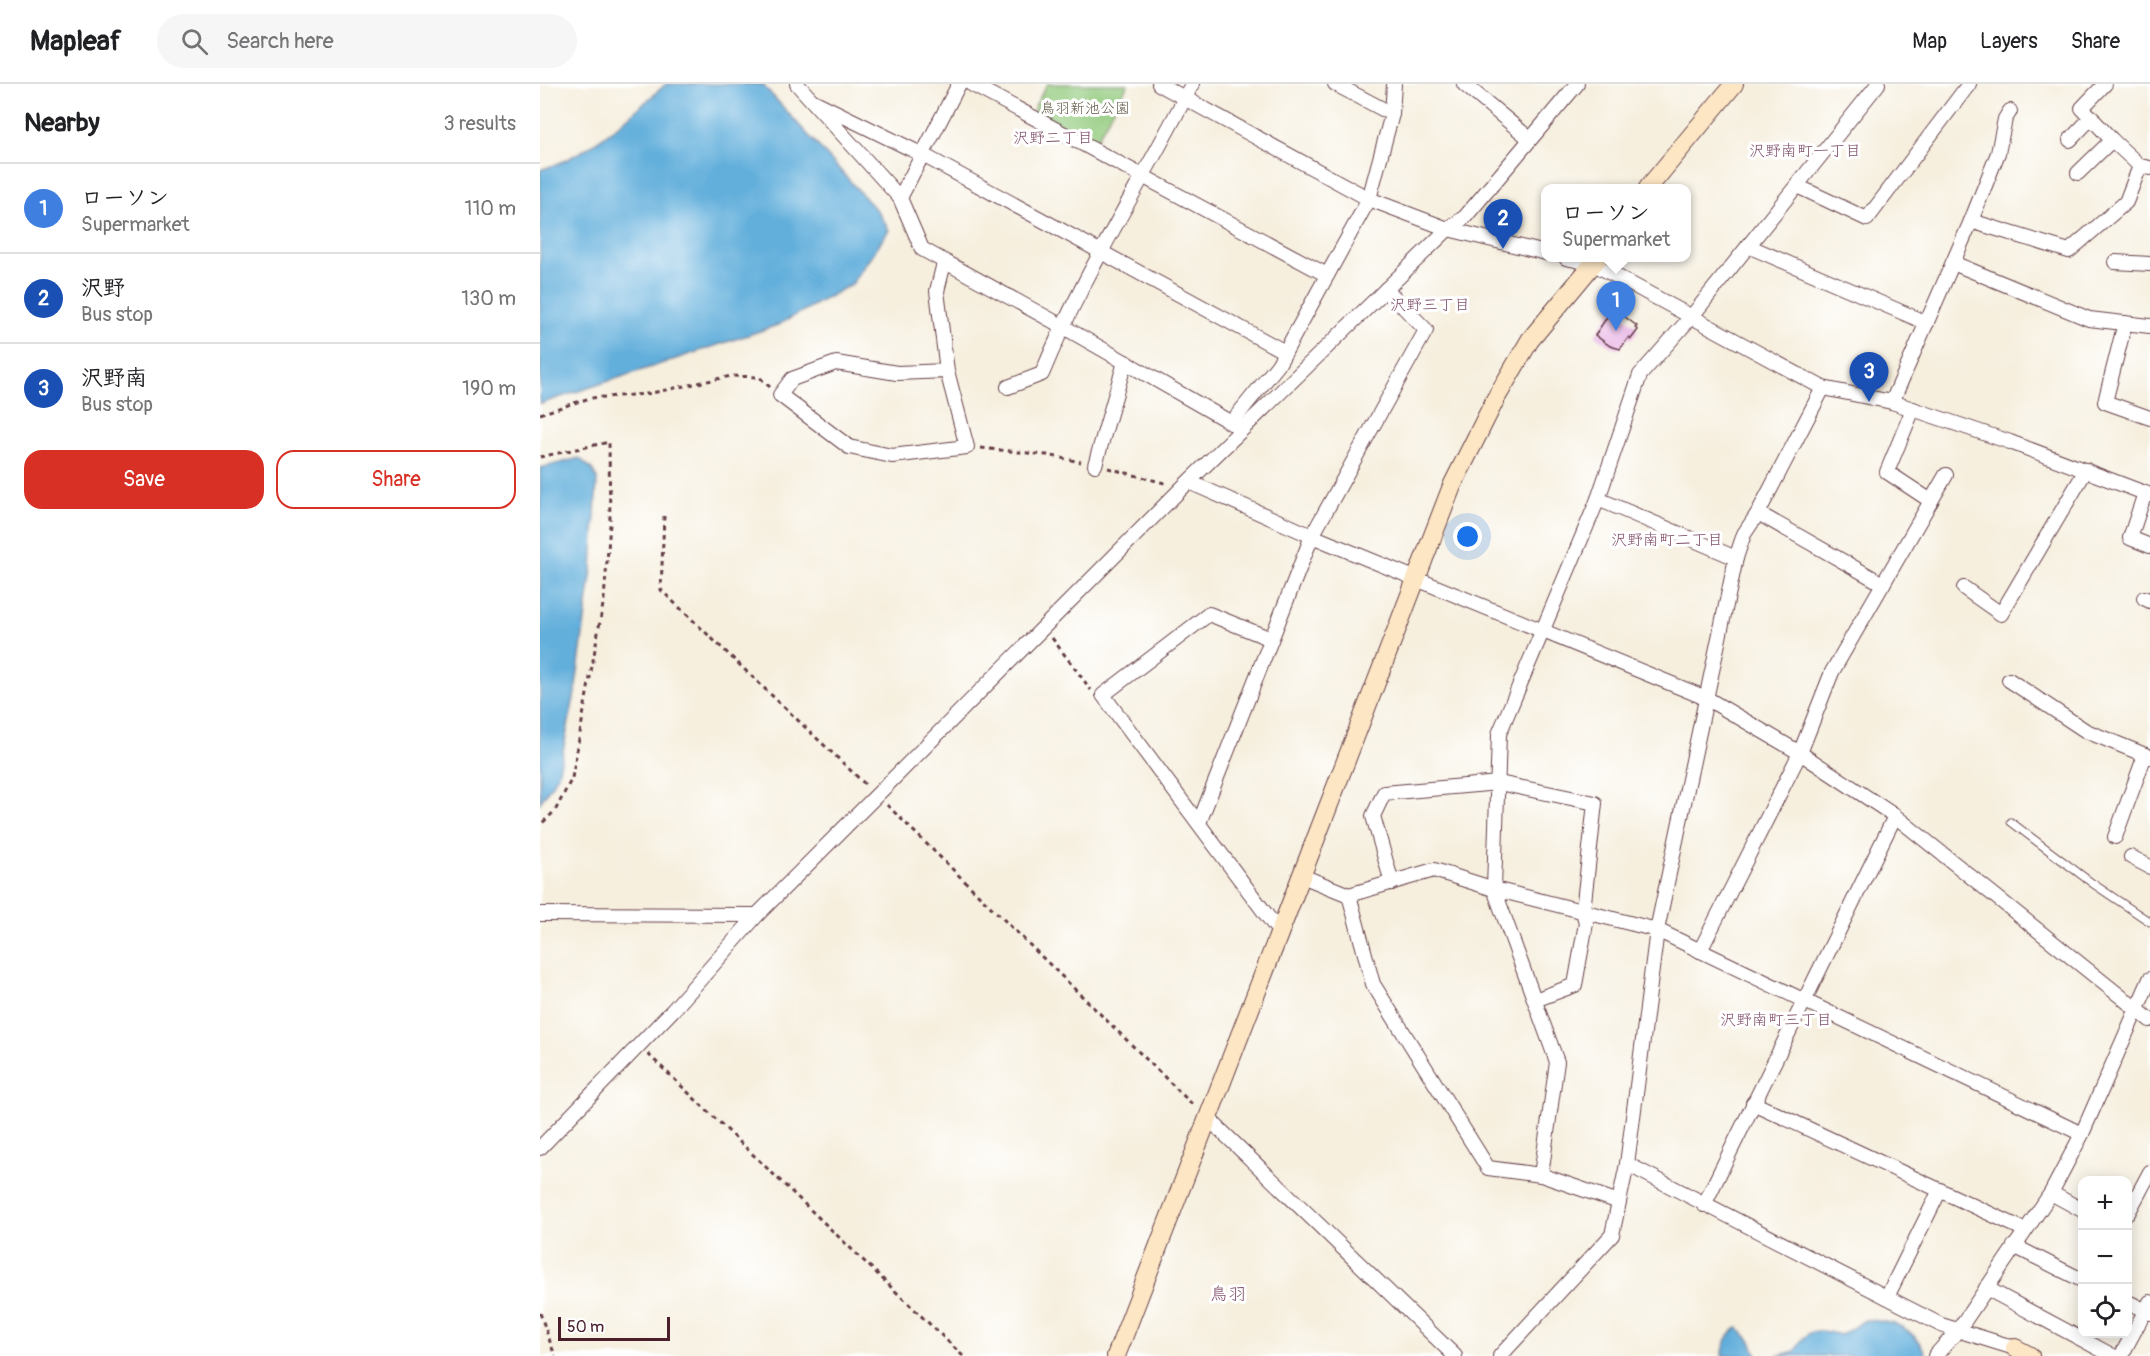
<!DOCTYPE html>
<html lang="en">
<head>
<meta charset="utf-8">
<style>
	body { margin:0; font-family:Pangolin,"Klee One",sans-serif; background:#f6f6f6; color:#202124 }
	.controls { position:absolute; right:18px; bottom:18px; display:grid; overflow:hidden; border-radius:12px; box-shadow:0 3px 15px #0003 }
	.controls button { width:54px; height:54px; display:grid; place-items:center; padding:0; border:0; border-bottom:2px solid #e0e0e0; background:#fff; color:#202124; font:30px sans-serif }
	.scale { position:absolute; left:18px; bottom:15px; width:112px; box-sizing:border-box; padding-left:6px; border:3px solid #4a1f2b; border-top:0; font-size:16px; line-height:21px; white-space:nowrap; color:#4a1f2b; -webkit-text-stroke:4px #fff; paint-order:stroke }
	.you { position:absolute; left:928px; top:453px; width:21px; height:21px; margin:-15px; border:4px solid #fff; border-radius:50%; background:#1a73e8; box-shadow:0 0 0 9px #1a73e833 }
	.badge { display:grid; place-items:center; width:39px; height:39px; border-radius:50%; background:#d93025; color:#fff; font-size:20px; font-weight:700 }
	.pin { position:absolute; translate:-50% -50px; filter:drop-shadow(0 2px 3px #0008) }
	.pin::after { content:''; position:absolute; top:32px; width:21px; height:18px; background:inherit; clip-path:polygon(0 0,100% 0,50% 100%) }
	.popup { position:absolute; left:1001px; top:100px; width:150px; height:78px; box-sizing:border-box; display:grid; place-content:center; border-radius:12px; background:#fff; filter:drop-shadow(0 2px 4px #0005); font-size:20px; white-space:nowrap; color:#757577 }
	.popup b { font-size:22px; color:#202124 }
	.popup::after { content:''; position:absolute; left:50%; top:100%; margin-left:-12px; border:12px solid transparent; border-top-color:#fff }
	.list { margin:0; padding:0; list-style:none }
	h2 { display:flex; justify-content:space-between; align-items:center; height:78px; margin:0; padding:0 24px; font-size:26px }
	h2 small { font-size:20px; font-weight:400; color:#757577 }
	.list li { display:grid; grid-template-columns:39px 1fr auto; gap:18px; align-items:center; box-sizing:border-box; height:90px; padding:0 24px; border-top:2px solid #e0e0e0 }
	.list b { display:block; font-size:22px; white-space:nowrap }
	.list p { margin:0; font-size:20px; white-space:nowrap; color:#757577 }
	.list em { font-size:20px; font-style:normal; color:#757577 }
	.actions { display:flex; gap:12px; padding:18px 24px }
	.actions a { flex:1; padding:14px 0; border:2px solid #d93025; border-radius:18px; text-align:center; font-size:21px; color:#d93025 }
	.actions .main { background:#d93025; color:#fff }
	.icon { flex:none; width:33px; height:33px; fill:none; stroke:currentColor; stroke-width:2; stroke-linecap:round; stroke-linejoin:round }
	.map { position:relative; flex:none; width:1610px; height:1272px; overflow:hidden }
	header { display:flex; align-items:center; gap:36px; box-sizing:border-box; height:84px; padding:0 30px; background:#fff; border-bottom:2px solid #e0e0e0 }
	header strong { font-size:28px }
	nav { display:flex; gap:33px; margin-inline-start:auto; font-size:21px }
	.search { width:420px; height:54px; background:#f6f6f6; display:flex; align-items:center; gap:15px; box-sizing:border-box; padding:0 21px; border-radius:33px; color:#757577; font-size:22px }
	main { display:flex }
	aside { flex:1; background:#fff }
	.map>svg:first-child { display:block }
	.green { fill:#93cb7e; stroke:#6e7554; stroke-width:1.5 }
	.water { fill:#62afdb; stroke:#566783; stroke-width:1.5 }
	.building { fill:#e7ade3 }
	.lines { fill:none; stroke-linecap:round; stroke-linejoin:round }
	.lane-casing { stroke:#643e46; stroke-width:9 }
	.street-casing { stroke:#643e46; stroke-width:16 }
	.secondary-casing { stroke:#643e46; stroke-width:20 }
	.path { stroke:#643e46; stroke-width:3; stroke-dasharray:4.5 4.5; stroke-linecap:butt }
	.lane { stroke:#fff; stroke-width:7 }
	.street { stroke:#fff; stroke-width:14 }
	.secondary { stroke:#fce6c4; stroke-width:18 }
	.labels { text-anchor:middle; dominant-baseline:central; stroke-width:6; stroke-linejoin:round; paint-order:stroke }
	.park-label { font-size:15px; fill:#645b48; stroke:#fff }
	.neighbourhood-label { font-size:16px; fill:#81516b; stroke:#fff }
	.quarter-label { font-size:18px; fill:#81516b; stroke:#fff }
</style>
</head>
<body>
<header>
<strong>Mapleaf</strong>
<div class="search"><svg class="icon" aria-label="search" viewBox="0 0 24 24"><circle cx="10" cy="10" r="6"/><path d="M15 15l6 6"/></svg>Search here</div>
<nav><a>Map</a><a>Layers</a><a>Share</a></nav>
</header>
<main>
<aside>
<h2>Nearby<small>3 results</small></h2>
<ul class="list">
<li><span class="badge" style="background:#3f7fe0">1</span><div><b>ローソン</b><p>Supermarket</p></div><em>110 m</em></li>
<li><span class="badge" style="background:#1a4fb4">2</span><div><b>沢野</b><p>Bus stop</p></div><em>130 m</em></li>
<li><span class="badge" style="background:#1a4fb4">3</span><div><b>沢野南</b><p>Bus stop</p></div><em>190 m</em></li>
</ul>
<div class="actions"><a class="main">Save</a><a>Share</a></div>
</aside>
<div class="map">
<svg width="1610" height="1272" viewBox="0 0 1610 1272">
	<rect width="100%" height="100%" fill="#fff"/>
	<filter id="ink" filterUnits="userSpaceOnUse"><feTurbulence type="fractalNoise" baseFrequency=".0167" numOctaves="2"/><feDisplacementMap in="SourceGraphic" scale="12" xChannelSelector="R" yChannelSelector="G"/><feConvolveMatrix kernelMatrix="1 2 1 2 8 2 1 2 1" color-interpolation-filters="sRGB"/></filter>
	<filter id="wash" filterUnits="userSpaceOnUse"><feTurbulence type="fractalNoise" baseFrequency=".008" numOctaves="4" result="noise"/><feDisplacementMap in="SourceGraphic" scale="24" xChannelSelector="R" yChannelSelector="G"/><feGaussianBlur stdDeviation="1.35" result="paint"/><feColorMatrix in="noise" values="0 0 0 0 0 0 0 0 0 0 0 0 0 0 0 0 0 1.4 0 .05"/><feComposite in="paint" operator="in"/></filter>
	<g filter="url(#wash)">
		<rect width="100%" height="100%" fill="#f6efde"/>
		<path class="green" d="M507 0H588L555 58 493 26Z"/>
		<g class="water">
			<path d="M126 0H222L338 128 349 146 312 200 238 241 0 320V86C49 72 88 33 126 0Z"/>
			<path d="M39 374 53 386 57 395 52 485 35 609 18 691 0 719V384Z"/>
			<path d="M1325 1236C1353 1237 1371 1241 1385 1268L1382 1272H1236L1255 1267C1267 1243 1276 1245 1301 1251Z"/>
			<path d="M1198 1244 1211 1257 1217 1272H1182C1185 1261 1187 1248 1198 1244Z"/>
		</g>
		<g id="blocks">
			<path class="building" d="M1073 224 1097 242 1095 244 1098 246 1091 255 1089 253 1080 265 1070 262 1055 251Z"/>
		</g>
	</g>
	<g filter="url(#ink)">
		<use href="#blocks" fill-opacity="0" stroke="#643e46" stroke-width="1.5"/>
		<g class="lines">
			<g class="lane-casing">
				<path id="lane" d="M1471 738 1552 799 1610 838"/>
			</g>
			<g class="street-casing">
				<g id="street">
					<path d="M257 0 360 114"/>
					<path d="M419 0 360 114 382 165 522 242 702 345"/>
					<path d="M431 0 787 191"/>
					<path d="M619 0 829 115 908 145 1006 169"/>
					<path d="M795 0 852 30"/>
					<path d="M924 0 990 55"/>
					<path d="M1338 0 1152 232 1100 291 1058 415 959 650 954 805 1117 846 1542 1050"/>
					<path d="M1565 0 1542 24 1572 56 1600 82"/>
					<path d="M273 17 381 70 745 268"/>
					<path d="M1530 56 1552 33"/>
					<path d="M1538 89 1572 56"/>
					<path d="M1257 102 1327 135 1429 0"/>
					<path d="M1431 137 1458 69 1465 35 1470 27"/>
					<path d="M1208 162 1387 239"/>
					<path d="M1026 174 1054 180 1283 304 1352 318 1470 358 1610 411"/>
					<path d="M1575 178 1610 180"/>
					<path d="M404 179 397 207 407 287 427 363 352 372 309 363 240 311 252 295 296 279 357 289 407 287"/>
					<path d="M1413 179 1549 235 1610 242"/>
					<path d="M1585 239 1565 318 1610 334"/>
					<path d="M468 303 502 290C543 190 603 97 652 0"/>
					<path d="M1352 318 1431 137 1529 167 1586 118 1600 82 1610 84"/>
					<path d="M1373 325 1347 388 1391 417"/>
					<path d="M691 339 738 281 829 115 852 30 854 0"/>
					<path d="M555 381 585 278"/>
					<path d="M649 398 772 452 1166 614 1260 669 1355 732 1610 936"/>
					<path d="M1605 409 1590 454 1610 462"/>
					<path d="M1058 415 1196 474"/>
					<path d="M1218 429 1343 500"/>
					<path d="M1424 504 1461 530 1546 386"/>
					<path d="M1604 514 1610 517"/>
					<path d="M731 555 669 530 563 611 740 849"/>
					<path d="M1469 596 1546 647 1610 673"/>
					<path d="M659 739 772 452 886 246 846 205"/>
					<path d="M1575 753 1605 671"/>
					<path d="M1591 773 1610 783"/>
					<path d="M762 792 809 811 894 786 954 805 1017 978 1001 1091"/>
					<path d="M852 799 833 732 844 709 959 699 1055 719 1043 827 1046 839 1035 901 995 916"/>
					<path d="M809 811 833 900 948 1084 1001 1091 1079 1118"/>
					<path d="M0 830 217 831"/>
					<path d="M1160 867 1260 669 1292 588 1406 391"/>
					<path d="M1213 1019 1485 1146"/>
					<path d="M669 1035 915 1272"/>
					<path d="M0 1064 133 926 217 831 337 711 642 404 908 145 925 133 1037 0"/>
					<path d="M1087 1080 1401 1241 1475 1264"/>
					<path d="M1511 1109 1542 1126"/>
					<path d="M1164 1121 1355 732"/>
					<path d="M1588 1129 1610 1088"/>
					<path d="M1474 1162 1542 1196"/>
					<path d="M1446 1204 1573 1272"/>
					<path d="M1347 1213 1400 1106"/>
					<path d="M1588 1218 1610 1229"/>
					<path d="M960 1272 1072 1151 1087 1080 1117 846 1196 474 1204 450 1218 429 1283 304"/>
					<path d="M1395 1272 1419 1245 1511 1109 1542 1050 1610 895"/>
					<path d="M1581 1272 1610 1218"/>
				</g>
			</g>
			<g class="secondary-casing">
				<g id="secondary">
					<path d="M1108 104 1194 0"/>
					<path d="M1475 1264 1490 1272"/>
					<path d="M576 1272 912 402 956 314 990 256 1058 174"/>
				</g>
			</g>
			<g class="path">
				<path d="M0 330 50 314 107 310 191 292 219 293 230 303"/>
				<path d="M441 364 507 371 541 378"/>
				<path d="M0 373 69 358 70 440 64 515 32 694 15 727 0 741"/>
				<path d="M568 384 628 400"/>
				<path d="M124 432 121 506 327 702"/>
				<path d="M512 554 551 606"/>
				<path d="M347 721 655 1023"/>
				<path d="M108 970 423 1272"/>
				<path d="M0 1229 15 1272"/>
			</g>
			<use href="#lane" class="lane"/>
			<use href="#street" class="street"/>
			<use href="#secondary" class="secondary"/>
		</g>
	</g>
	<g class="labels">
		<g class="park-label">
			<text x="545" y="24">鳥羽新池公園</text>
		</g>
		<g class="neighbourhood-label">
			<text x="513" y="54">沢野二丁目</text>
			<text x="1265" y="67">沢野南町一丁目</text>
			<text x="890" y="221">沢野三丁目</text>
			<text x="1127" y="456">沢野南町二丁目</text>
			<text x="1236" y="936">沢野南町三丁目</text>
		</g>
		<g class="quarter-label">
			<text x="688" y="1210">鳥羽</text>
		</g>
	</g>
</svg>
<div class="controls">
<button>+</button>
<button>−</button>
<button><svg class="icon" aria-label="locate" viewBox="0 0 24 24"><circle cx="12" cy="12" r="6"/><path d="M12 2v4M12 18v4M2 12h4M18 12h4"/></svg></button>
</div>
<div class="scale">50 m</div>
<div class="you"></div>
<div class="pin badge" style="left:1076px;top:247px;background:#3f7fe0">1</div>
<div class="popup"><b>ローソン</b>Supermarket</div>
<div class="pin badge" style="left:963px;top:165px;background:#1a4fb4">2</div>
<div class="pin badge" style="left:1329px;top:318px;background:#1a4fb4">3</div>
</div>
</main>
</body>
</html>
